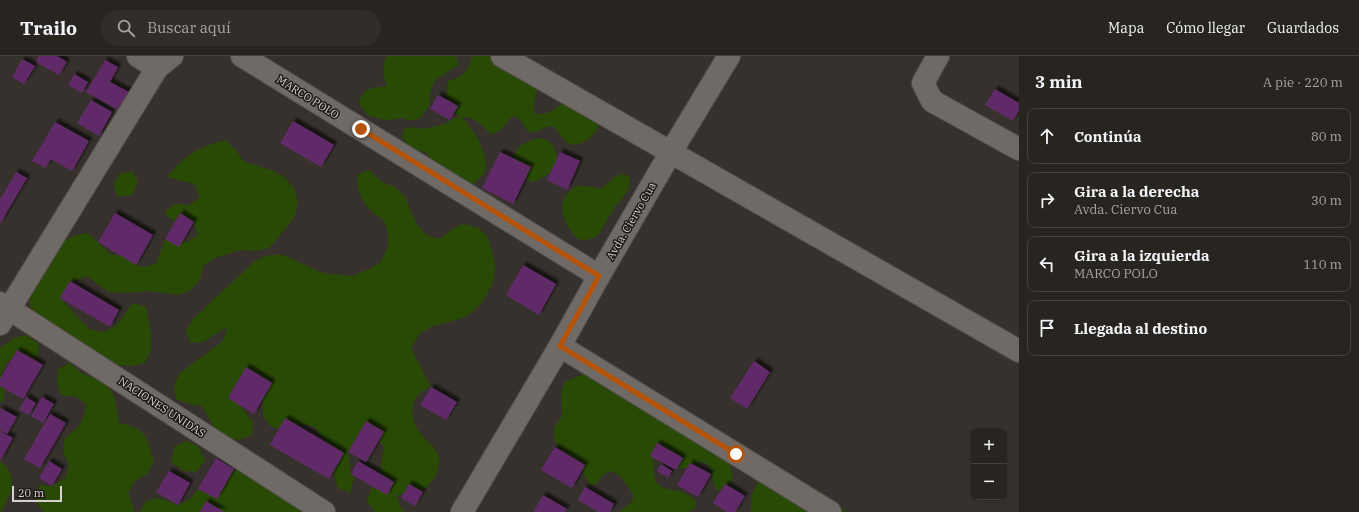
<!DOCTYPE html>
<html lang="es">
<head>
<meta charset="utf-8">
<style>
	body { margin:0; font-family:"IBM Plex Serif",serif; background:#302d2a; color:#f1f3f6 }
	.controls { position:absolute; right:12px; bottom:12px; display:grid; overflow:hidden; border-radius:8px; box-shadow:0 1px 3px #0004 }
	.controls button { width:36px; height:36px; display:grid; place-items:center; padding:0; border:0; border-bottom:1px solid #44423f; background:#282521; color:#f1f3f6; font:20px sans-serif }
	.scale { position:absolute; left:12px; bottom:10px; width:50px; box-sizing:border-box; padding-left:4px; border:2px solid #d6d2d0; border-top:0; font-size:11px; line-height:14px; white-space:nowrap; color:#d6d2d0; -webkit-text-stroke:3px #1c1917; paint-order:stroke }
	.stop { position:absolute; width:12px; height:12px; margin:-9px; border:3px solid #b45309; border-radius:50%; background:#fff }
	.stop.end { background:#b45309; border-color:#fff; box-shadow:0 1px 4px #0008 }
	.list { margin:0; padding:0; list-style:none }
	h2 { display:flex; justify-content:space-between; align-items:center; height:52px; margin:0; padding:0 16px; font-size:17px }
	h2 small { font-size:13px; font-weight:400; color:#a5a5a5 }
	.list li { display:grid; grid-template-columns:26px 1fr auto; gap:12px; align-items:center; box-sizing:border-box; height:56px; margin:0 8px 8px; padding:0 8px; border:1px solid #44423f; border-radius:8px }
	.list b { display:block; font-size:15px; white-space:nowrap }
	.list p { margin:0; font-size:13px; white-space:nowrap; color:#a5a5a5 }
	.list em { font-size:13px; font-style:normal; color:#a5a5a5 }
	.icon { flex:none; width:22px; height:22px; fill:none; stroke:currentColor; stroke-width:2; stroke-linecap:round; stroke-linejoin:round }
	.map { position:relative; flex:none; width:1019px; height:456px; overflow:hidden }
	header { display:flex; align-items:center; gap:24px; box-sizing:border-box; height:56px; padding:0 20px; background:#282521; border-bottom:1px solid #44423f }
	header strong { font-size:19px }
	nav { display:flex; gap:22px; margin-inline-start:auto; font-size:14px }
	.search { width:280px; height:36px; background:#302d2a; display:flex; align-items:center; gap:10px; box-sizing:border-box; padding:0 14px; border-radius:22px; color:#a5a5a5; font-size:15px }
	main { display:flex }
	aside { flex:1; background:#282521 }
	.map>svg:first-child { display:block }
	.green { fill:#294a04 }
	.building { fill:#612c69; filter:url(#shadow) }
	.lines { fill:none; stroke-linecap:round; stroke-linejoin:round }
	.minor-casing { stroke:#514d49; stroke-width:24 }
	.minor { stroke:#706a66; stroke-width:22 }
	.route { stroke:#b45309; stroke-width:5 }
	.labels { text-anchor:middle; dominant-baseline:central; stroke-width:3; stroke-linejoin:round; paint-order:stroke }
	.street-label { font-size:11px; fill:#d6d2d0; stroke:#1c1917 }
</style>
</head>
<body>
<header>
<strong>Trailo</strong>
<div class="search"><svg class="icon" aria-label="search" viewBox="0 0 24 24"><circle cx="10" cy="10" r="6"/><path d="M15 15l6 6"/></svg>Buscar aquí</div>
<nav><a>Mapa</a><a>Cómo llegar</a><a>Guardados</a></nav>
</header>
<main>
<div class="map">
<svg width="1019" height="456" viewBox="0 0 1019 456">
	<defs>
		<filter id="shadow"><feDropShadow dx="3.5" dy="-3.5" stdDeviation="1" flood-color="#0009"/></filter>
	</defs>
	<rect width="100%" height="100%" fill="#36312c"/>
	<g class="green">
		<path d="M387 0H456L459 9 435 24 430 37 429 50 421 61 415 64H408L401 62 388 64 381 63 367 59 359 47C363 31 373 32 387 30 383 16 381 13 387 0Z"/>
		<path d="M472 0H517L536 19 537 34 534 49V57C547 61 556 52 566 45L597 64C598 66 598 68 598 70 596 80 578 93 568 87 563 84 558 74 553 70L546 71 533 77 527 75 520 63 513 60C503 68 505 75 491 78 481 70 476 60 462 61 473 74 493 100 483 118 480 123 475 126 471 130L441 117 428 98 422 95H415L408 92 402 80 404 73 410 71 424 73 445 68 454 62 461 61 449 53C447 43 445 36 448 25 466 18 466 19 472 0Z"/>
		<path d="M539 82 546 84 552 88 558 102 554 115 534 126 521 122 511 112C516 91 518 88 539 82Z"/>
		<path d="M225 84 236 94 244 106 271 114 283 120 294 132 298 145 295 159 287 171 269 192 255 195 241 194 215 202 204 209 200 223 191 234 178 239 151 235 123 237 108 236 87 220 74 225 60 242 89 273 103 276 116 270 133 247 146 251 151 279V294L145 307 132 310 118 309 33 259C23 228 34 233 49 211 64 189 56 182 88 177L111 199H125L136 209 142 211 156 208 165 183 174 182 188 186 198 179 194 166 188 163 175 166 164 157 175 148 189 149 200 141 194 128 167 121C183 101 200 90 225 84Z"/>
		<path d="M369 114 382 126 395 131 405 141 416 167 426 179 440 183 451 174 463 168 478 172 488 181 495 208 494 223 488 237 481 248 469 259 456 264 430 271 419 279 411 292 431 331C428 332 423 334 420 337 409 347 411 365 420 377 424 382 436 392 438 398 443 413 432 426 423 436L409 435 396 440 402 453 406 456H375L367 446 371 432 379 419 384 391 375 381 348 396 351 418 354 422 350 437 338 432C332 415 329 378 311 370 301 366 293 373 284 373 280 373 275 372 271 371L263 360V346L264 332 245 318 235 328V344L253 366 252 379 239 384 225 381 215 373 202 350 189 348 176 343 174 331 179 318 224 284 227 271 203 286 190 287 186 274 194 262 255 205 269 199H283L323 217 352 220 367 214 380 207 387 193 388 178 384 164 373 157 364 147 358 133 357 119Z"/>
		<path d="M132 115 138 126 132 139 117 141 114 128 119 118Z"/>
		<path d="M621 118 629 120 630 128 628 135 614 152 599 178 593 182 586 184 578 183C566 171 555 151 568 137 571 134 575 131 578 130 586 129 593 132 600 133 609 128 611 121 621 118Z"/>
		<path d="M27 279 39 288 37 302 23 301 8 305 1 318 5 331 3 346H0V292L14 282Z"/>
		<path d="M70 307 81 317 105 327 114 339 119 367C146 372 147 381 154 405L147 418 135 425 128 437 135 456H44L35 444 39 429 52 430 66 422 69 408 63 396 65 382C80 370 83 368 86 348L76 341 61 339 57 326 58 313Z"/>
		<path d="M586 317 710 391 713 398 726 400C732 417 740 427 719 435L714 430 710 411 704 406C693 407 690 414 679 412L670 401 653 400C654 407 653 416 655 423 660 435 671 433 682 436 687 437 691 442 696 445V452L687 456H619L631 447 634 440C627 429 623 420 611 415L604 418 595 429 589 428 579 406 562 395 554 384V372L562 360 561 339 562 332 565 326Z"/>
		<path d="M187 385 199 391 205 405 196 416 183 415 171 406 175 390Z"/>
		<path d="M0 405C20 421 11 438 1 456H0Z"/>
		<path d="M234 413 257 421 304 456H140L146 445 159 442 178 449 190 443 198 433 210 425Z"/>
		<path d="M788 418 814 432 834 445 846 456H751C750 441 752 436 760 423Z"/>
	</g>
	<g class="building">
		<path d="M39 0H57L67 6 59 19 36 6Z"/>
		<path d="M22 3 35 10 24 28 12 21Z"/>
		<path d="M105 4 118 11 110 26 129 36 118 54 86 36Z"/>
		<path d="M74 18 88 26 82 37 68 29Z"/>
		<path d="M995 33 1019 47V54L1013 65 985 49Z"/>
		<path d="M438 39 458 50 450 64 430 53Z"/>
		<path d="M91 44 112 56 99 80 77 67Z"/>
		<path d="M293 65 334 89 321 111 280 87Z"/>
		<path d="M55 66 89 85 72 115 51 103 45 112 32 105Z"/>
		<path d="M500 96 531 111 513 148 482 132Z"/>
		<path d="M560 96 580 105 567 134 547 124Z"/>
		<path d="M16 116 27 122 0 168V143Z"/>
		<path d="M115 157 153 179 136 209 98 186Z"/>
		<path d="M180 157 194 166 179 191 165 183Z"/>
		<path d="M523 209 556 228 539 259 506 239Z"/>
		<path d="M70 225 119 254 110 271 60 242Z"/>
		<path d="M17 294 43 309 23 343 0 330V323Z"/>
		<path d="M754 305 770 316 747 353 730 342Z"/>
		<path d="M246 311 272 327 254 358 228 342Z"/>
		<path d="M431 331 457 346 446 364 420 349Z"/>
		<path d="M26 341 36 347 29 359 19 354Z"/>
		<path d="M42 341 54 348 43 367 31 360Z"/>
		<path d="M0 352 17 361 7 378 0 374Z"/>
		<path d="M50 358 66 367 40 412 24 403Z"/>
		<path d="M285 362 344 397 329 423 270 389Z"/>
		<path d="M366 365 384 376 366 406 348 396Z"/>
		<path d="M0 375 13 382 0 405Z"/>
		<path d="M657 387 683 402 676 414 650 400Z"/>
		<path d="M555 391 585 409 572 432 541 414Z"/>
		<path d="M216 402 234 413 217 443 198 433Z"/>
		<path d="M49 405 62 413 52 430 39 422Z"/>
		<path d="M358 405 394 426 387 439 351 418Z"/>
		<path d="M690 407 711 418 698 441 677 429Z"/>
		<path d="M661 408 672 415 668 422 657 415Z"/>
		<path d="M169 415 190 427 178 449 156 436Z"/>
		<path d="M409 428 423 436 415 450 401 442Z"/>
		<path d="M725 428 745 440 735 456H727L713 447Z"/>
		<path d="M585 431 614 448 610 456H598L578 444Z"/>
		<path d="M543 439 567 453 565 456H533Z"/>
		<path d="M206 445 224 456H200Z"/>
	</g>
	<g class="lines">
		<g class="minor-casing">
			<g id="minor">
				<path d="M138 0 157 12"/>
				<path d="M242 0 599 220"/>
				<path d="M502 0 1019 295"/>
				<path d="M938 0 923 27 932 45 1019 93"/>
				<path d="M0 247 324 456"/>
				<path d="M0 268 157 12 172 0"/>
				<path d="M560 290 830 456"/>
				<path d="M462 456 560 290 599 220 671 96 729 0"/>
			</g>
		</g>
		<use href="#minor" class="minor"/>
	</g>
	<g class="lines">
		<path class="route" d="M361 73 599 220 560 290 736 398"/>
	</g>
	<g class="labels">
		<g class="street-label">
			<text transform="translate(308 41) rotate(32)">MARCO POLO</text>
			<text transform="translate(631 165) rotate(-60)">Avda. Ciervo Cua</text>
			<text transform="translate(162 351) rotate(33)">NACIONES UNIDAS</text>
		</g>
	</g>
</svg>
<div class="controls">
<button>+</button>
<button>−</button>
</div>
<div class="scale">20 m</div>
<div class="stop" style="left:736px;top:398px"></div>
<div class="stop end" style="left:361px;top:73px"></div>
</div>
<aside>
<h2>3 min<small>A pie · 220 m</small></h2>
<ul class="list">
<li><svg class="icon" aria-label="ahead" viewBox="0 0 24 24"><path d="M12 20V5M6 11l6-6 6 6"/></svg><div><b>Continúa</b></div><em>80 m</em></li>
<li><svg class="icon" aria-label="right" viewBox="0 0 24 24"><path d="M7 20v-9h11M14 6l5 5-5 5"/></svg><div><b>Gira a la derecha</b><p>Avda. Ciervo Cua</p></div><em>30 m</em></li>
<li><svg class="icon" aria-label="left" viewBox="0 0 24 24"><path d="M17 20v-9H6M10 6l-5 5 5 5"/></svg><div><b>Gira a la izquierda</b><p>MARCO POLO</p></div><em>110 m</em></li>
<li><svg class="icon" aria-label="arrive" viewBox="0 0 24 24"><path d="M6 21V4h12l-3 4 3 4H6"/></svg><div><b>Llegada al destino</b></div></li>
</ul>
</aside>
</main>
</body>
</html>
